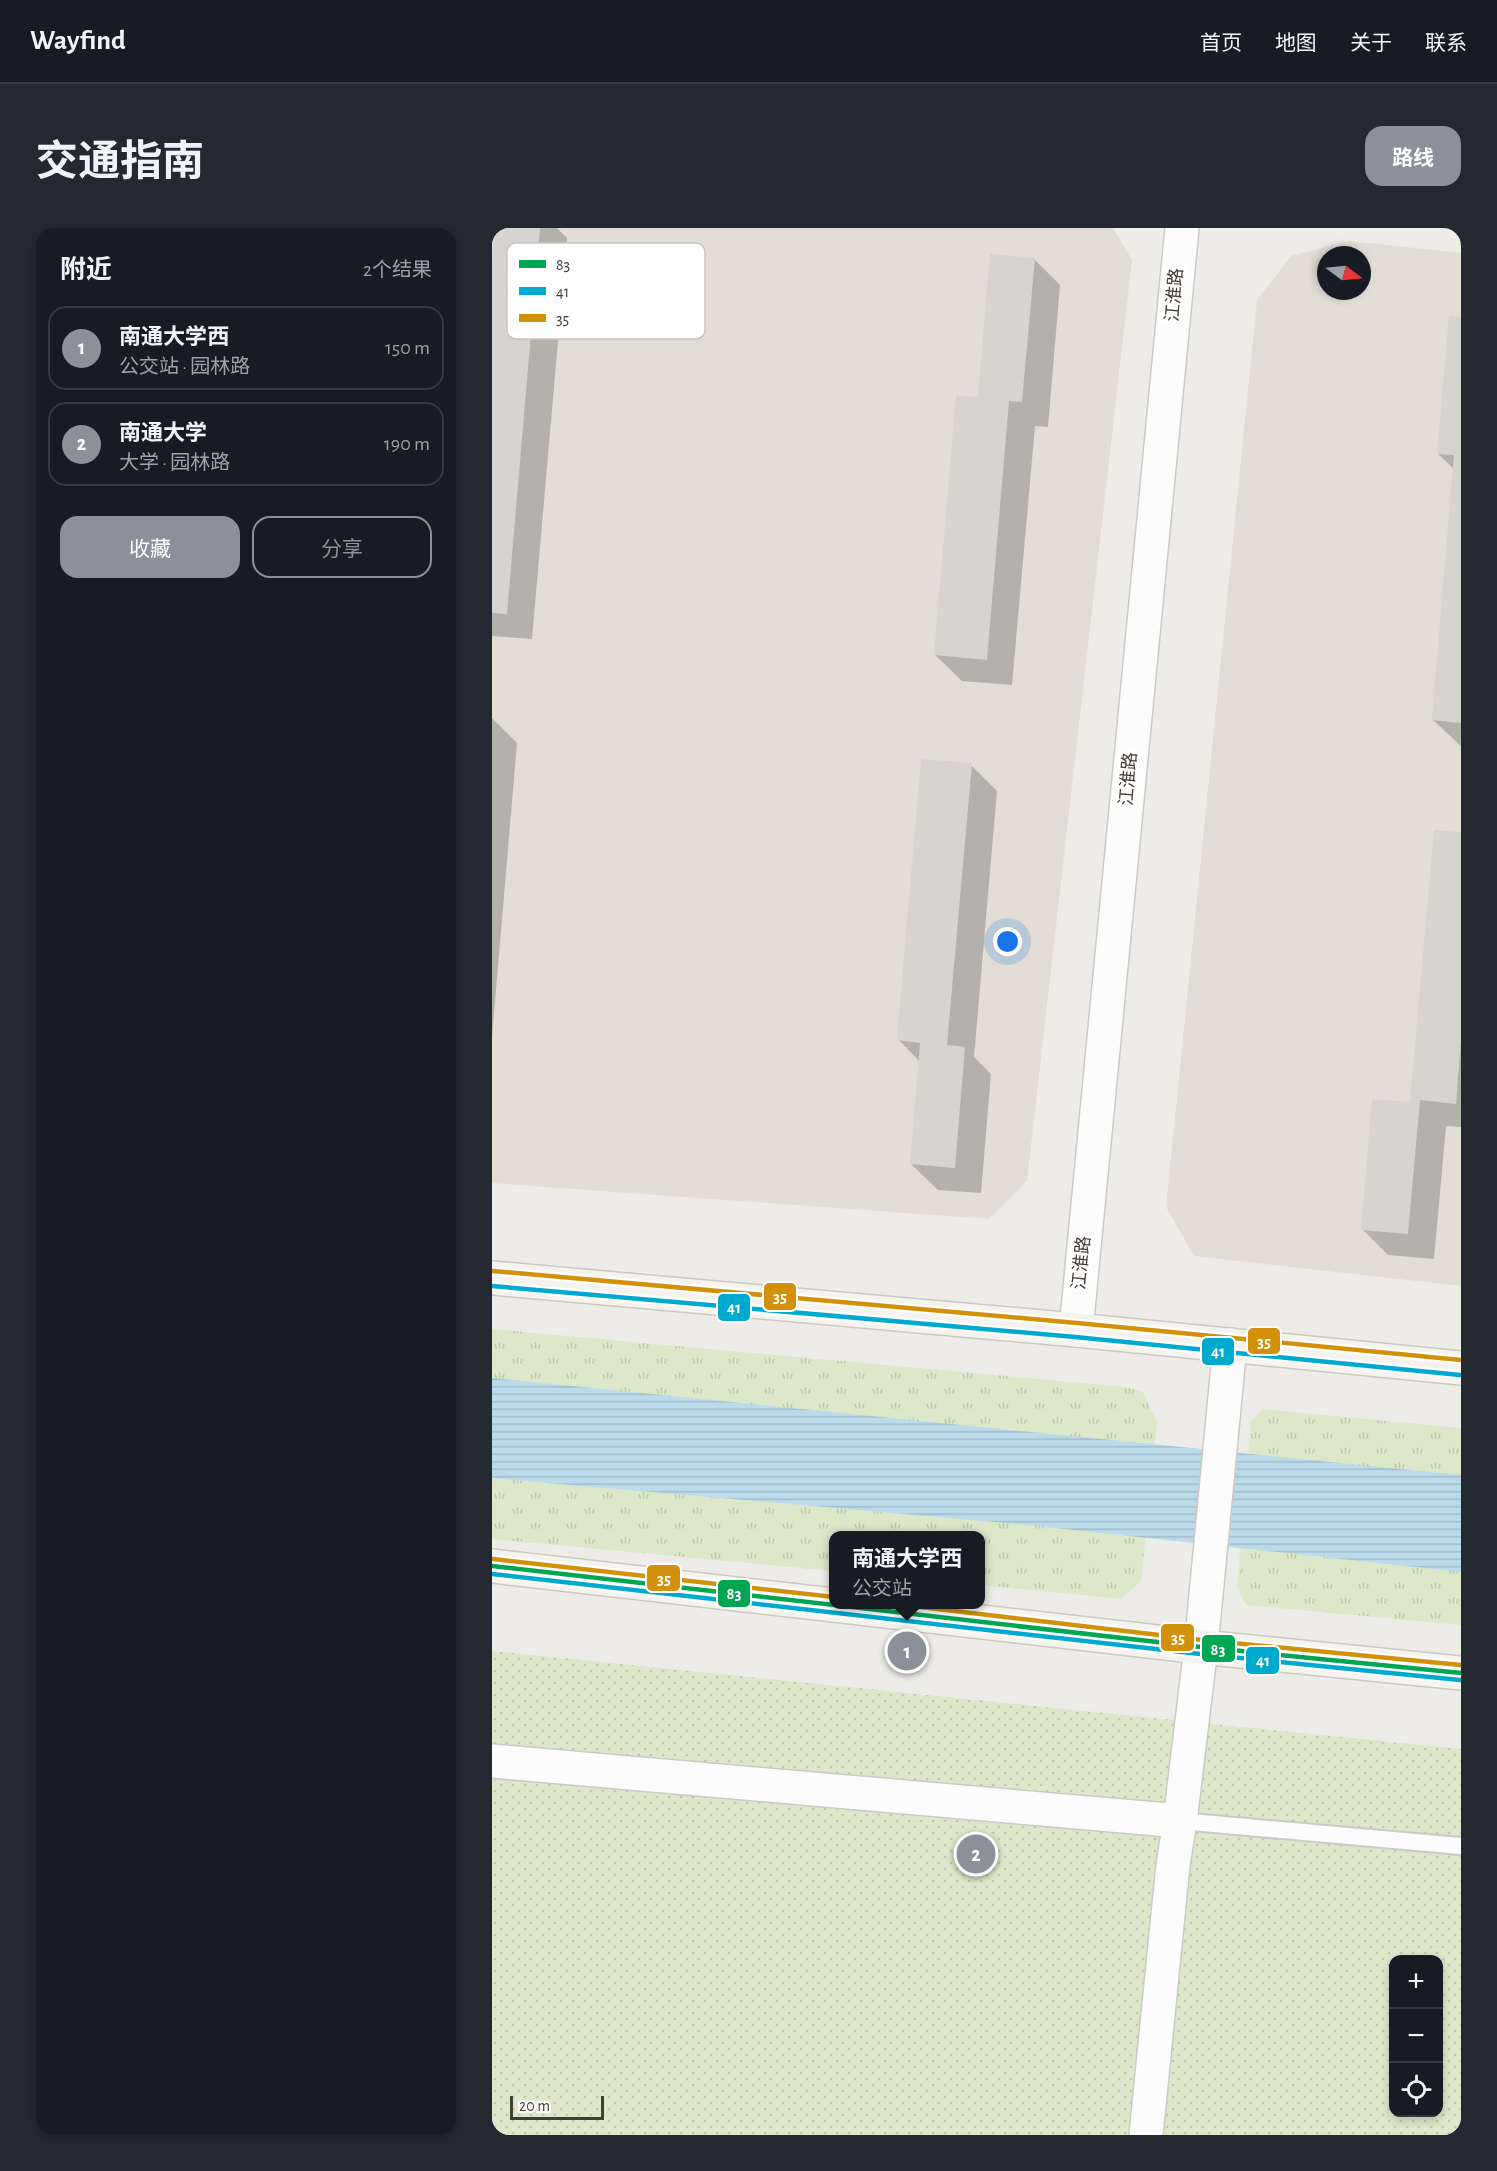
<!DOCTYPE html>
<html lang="zh">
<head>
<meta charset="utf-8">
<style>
	body { margin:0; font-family:"Alegreya Sans","Noto Sans SC",sans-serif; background:#242831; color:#f1f3f6 }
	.controls { position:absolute; right:18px; bottom:18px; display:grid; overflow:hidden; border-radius:12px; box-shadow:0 3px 9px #0003 }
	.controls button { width:54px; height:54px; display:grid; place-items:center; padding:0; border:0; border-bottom:2px solid #363941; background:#171b24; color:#f1f3f6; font:30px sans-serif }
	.compass { position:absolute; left:825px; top:18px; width:54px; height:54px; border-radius:50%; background:#171b24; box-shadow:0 3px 9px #0003; rotate:106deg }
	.scale { position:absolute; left:18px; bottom:15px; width:94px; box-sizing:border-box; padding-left:6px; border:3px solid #443d35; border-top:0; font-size:16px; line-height:21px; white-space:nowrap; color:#443d35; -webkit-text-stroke:4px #fff; paint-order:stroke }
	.you { position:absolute; left:516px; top:714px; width:21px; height:21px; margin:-15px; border:4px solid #fff; border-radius:50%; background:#1a73e8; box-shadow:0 0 0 9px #1a73e833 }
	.badge { display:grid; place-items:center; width:39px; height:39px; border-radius:50%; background:#8c9099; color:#fff; font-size:20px; font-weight:700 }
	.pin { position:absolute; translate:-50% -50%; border:3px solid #fff; box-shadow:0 2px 6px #0006 }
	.popup { position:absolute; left:337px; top:1303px; width:156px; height:78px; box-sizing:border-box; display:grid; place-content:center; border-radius:12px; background:#171b24; filter:drop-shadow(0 2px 4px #0005); font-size:20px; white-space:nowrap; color:#9ea1a6 }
	.popup b { font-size:22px; color:#f1f3f6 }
	.popup::after { content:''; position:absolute; left:50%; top:100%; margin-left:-12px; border:12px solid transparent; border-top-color:#171b24 }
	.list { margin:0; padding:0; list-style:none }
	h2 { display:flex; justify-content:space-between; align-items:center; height:78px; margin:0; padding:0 24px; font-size:26px }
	h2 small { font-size:20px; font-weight:400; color:#9ea1a6 }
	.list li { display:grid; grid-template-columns:39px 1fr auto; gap:18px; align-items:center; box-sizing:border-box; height:84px; margin:0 12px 12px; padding:0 12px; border:2px solid #363941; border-radius:18px }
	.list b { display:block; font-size:22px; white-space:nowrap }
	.list p { margin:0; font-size:20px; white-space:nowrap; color:#9ea1a6 }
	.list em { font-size:20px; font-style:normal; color:#9ea1a6 }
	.actions { display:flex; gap:12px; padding:18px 24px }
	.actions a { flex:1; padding:14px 0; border:2px solid #8c9099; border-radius:18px; text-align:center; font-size:21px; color:#8c9099 }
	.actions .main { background:#8c9099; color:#fff }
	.icon { flex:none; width:33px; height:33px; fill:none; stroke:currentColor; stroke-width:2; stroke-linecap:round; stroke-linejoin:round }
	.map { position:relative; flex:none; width:969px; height:1907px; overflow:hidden; border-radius:18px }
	header { display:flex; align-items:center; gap:36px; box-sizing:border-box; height:84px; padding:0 30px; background:#171b24; border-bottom:2px solid #363941 }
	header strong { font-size:28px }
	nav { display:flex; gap:33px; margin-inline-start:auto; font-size:21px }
	.intro { display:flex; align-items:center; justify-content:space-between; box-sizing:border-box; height:144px; padding:0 36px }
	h1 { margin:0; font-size:42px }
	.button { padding:15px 27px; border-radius:18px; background:#8c9099; color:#fff; font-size:21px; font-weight:700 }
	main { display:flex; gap:36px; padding:0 36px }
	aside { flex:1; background:#171b24; border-radius:18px; box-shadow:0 3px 9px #0003 }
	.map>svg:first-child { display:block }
	.residential { fill:#e2ded6; fill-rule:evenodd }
	.grass { fill:url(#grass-tufts) }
	.park { fill:url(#park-dots); fill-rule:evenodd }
	.water { fill:url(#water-rules) }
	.shadow { fill:#0003 }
	.building { fill:#d6d3d0 }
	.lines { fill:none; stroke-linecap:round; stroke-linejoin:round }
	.service-casing { stroke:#cccac6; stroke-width:20 }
	.minor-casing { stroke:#cccac6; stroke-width:36 }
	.tertiary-casing { stroke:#cccac6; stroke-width:36 }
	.secondary-casing { stroke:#ccc9c0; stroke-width:36 }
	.service { stroke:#fcfcfc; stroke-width:16 }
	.minor { stroke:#fcfcfc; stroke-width:33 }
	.tertiary { stroke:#fcfcfc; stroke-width:33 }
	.secondary { stroke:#f5f3ee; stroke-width:33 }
	.bus-1-casing { stroke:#fff; stroke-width:9 }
	.bus-2-casing { stroke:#fff; stroke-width:9 }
	.bus-3-casing { stroke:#fff; stroke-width:9 }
	.bus-1 { stroke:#00a651; stroke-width:4.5 }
	.bus-2 { stroke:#00a9ce; stroke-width:4.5 }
	.bus-3 { stroke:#d3910b; stroke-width:4.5 }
	.labels { text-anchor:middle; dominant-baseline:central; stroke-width:6; stroke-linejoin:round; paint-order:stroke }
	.street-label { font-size:18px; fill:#443d35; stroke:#fff }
	.key { fill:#fff; stroke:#c7c5c2; stroke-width:1.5 }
	.key-label { font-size:16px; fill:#443d35 }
	.line-badge { stroke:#fff; stroke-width:2 }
	.badge-label { font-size:16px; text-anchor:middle; font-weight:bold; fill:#fff }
</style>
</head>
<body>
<header>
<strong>Wayfind</strong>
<nav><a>首页</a><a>地图</a><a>关于</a><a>联系</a></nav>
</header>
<div class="intro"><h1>交通指南</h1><a class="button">路线</a></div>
<main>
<aside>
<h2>附近<small>2个结果</small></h2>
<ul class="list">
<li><span class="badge">1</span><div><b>南通大学西</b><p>公交站 · 园林路</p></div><em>150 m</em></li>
<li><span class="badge">2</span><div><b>南通大学</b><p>大学 · 园林路</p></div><em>190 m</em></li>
</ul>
<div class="actions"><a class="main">收藏</a><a>分享</a></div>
</aside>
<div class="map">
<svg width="969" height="1907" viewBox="0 0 969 1907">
	<defs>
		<pattern id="grass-tufts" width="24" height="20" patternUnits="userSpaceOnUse" patternTransform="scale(1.5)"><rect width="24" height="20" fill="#dde7ca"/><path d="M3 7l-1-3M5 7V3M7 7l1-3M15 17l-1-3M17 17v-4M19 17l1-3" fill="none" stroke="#bfc7ae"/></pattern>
		<pattern id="park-dots" width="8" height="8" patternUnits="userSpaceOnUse" patternTransform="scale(1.5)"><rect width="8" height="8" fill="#dde7ca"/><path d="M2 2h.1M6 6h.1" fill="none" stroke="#bfc7ae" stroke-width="1.8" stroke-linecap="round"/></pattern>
		<pattern id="water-rules" width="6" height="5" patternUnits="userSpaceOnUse" patternTransform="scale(1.5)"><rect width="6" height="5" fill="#bbdaea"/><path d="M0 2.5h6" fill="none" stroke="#a2bcc9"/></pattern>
	</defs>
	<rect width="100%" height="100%" fill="#eeece9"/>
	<g class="residential">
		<path d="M0 0H621L640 32 535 953 497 991 0 955Z"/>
		<path d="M858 13 969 25V1058L702 1028 674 979 765 72 799 28ZM834 27H870V63H834Z"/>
	</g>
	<g class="grass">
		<path d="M0 1101 634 1159 651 1164 665 1195 649 1353 629 1371 489 1357 488 1308H342L341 1343 0 1311Z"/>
		<path d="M771 1181 969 1200V1397L754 1377 745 1360 759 1193Z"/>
	</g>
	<path class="park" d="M0 1423 969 1521V1907H0ZM902 1732H946V1884H902Z"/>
	<path class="water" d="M0 1150 969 1247V1344L526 1296 0 1250Z"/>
	<g class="shadow">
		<path d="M5 0H65L75 10 40 411 0 408V53Z"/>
		<path d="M542 31 568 57 556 199 543 198 520 457 470 453 443 427 487 171Z"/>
		<path d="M969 90V518L941 492 963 242 946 226Z"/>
		<path d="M0 490 25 515 0 809Z"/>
		<path d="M479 537 505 563 482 829 499 846 489 965 446 962 419 936 428 834 407 812Z"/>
		<path d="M969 606V899L954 898 942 1031 896 1027 870 1001 920 876Z"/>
	</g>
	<g class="building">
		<path d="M3 0H48L15 386 0 385V35Z"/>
		<path d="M498 26 543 30 530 174 517 173 495 432 442 427 464 167 486 169Z"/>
		<path d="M957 88 969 89V495L940 492 962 227 945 226Z"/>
		<path d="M429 531 480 535 455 817 473 819 463 940 418 936 428 815 405 812Z"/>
		<path d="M942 602 969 604V812L964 876 928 872 916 1006 869 1002 880 871 918 874Z"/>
	</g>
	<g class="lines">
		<g class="service-casing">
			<path id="service" d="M688 1593 969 1618"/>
		</g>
		<g class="minor-casing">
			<g id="minor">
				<path d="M0 1533 688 1593"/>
				<path d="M654 1907 681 1637 688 1593 709 1419"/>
			</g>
		</g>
		<g class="tertiary-casing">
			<g id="tertiary">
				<path d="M584 1102 690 0"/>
				<path d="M709 1419 738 1117"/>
			</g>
		</g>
		<g class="secondary-casing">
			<g id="secondary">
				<path d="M0 1050 584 1102 969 1140"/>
				<path d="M0 1338 709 1419 969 1445"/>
			</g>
		</g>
		<use href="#service" class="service"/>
		<use href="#minor" class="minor"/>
		<use href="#tertiary" class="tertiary"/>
		<use href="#secondary" class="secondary"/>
		<g class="bus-1-casing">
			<path id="bus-1" d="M0 1338 709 1419 969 1445"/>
		</g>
		<g class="bus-2-casing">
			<g id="bus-2">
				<path d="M0 1058 583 1109 968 1147"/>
				<path d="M0 1346 708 1426 968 1452"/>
			</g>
		</g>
		<g class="bus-3-casing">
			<g id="bus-3">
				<path d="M1 1043 585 1095 969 1132"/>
				<path d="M1 1331 342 1369"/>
				<path d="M403 1376 710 1412 969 1437"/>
			</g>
		</g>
		<use href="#bus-1" class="bus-1"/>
		<use href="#bus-2" class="bus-2"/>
		<use href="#bus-3" class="bus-3"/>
	</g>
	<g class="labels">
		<g class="street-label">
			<text transform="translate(683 67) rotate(-85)">江淮路</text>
			<text transform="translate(637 551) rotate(-85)">江淮路</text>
			<text transform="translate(590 1035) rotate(-84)">江淮路</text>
		</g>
	</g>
	<rect x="15" y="15" width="198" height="96" rx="9" class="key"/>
	<rect x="27" y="32" width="27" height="8" fill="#00a651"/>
	<rect x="27" y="59" width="27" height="8" fill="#00a9ce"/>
	<rect x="27" y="86" width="27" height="8" fill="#d3910b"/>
	<g class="key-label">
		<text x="64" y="42">83</text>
		<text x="64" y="69">41</text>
		<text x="64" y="96">35</text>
	</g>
	<g class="line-badge">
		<rect x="271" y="1054" width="34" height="29" rx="6" fill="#d3910b"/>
		<rect x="225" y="1065" width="34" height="29" rx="6" fill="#00a9ce"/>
		<rect x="755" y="1099" width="34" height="28" rx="6" fill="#d3910b"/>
		<rect x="709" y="1109" width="34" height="29" rx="6" fill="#00a9ce"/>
		<rect x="154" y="1336" width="35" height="28" rx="6" fill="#d3910b"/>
		<rect x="225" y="1351" width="34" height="29" rx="6" fill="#00a651"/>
		<rect x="668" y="1395" width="35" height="29" rx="6" fill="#d3910b"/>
		<rect x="709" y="1406" width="35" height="29" rx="6" fill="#00a651"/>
		<rect x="753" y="1418" width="35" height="29" rx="6" fill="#00a9ce"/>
	</g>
	<g class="badge-label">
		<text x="288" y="1074">35</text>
		<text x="242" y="1085">41</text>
		<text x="772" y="1119">35</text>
		<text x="726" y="1129">41</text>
		<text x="172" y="1356">35</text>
		<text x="242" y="1371">83</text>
		<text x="686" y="1415">35</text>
		<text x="726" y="1427">83</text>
		<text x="771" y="1438">41</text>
	</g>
</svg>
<div class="controls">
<button>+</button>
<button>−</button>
<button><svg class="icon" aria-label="locate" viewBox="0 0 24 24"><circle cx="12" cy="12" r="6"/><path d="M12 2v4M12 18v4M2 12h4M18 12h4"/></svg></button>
</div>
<svg class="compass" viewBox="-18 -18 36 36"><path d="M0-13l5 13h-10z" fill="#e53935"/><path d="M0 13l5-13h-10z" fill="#9ea1a6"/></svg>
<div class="scale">20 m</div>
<div class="you"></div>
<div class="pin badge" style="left:415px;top:1423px">1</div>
<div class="popup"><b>南通大学西</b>公交站</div>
<div class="pin badge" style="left:484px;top:1626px">2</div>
</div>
</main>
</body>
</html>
